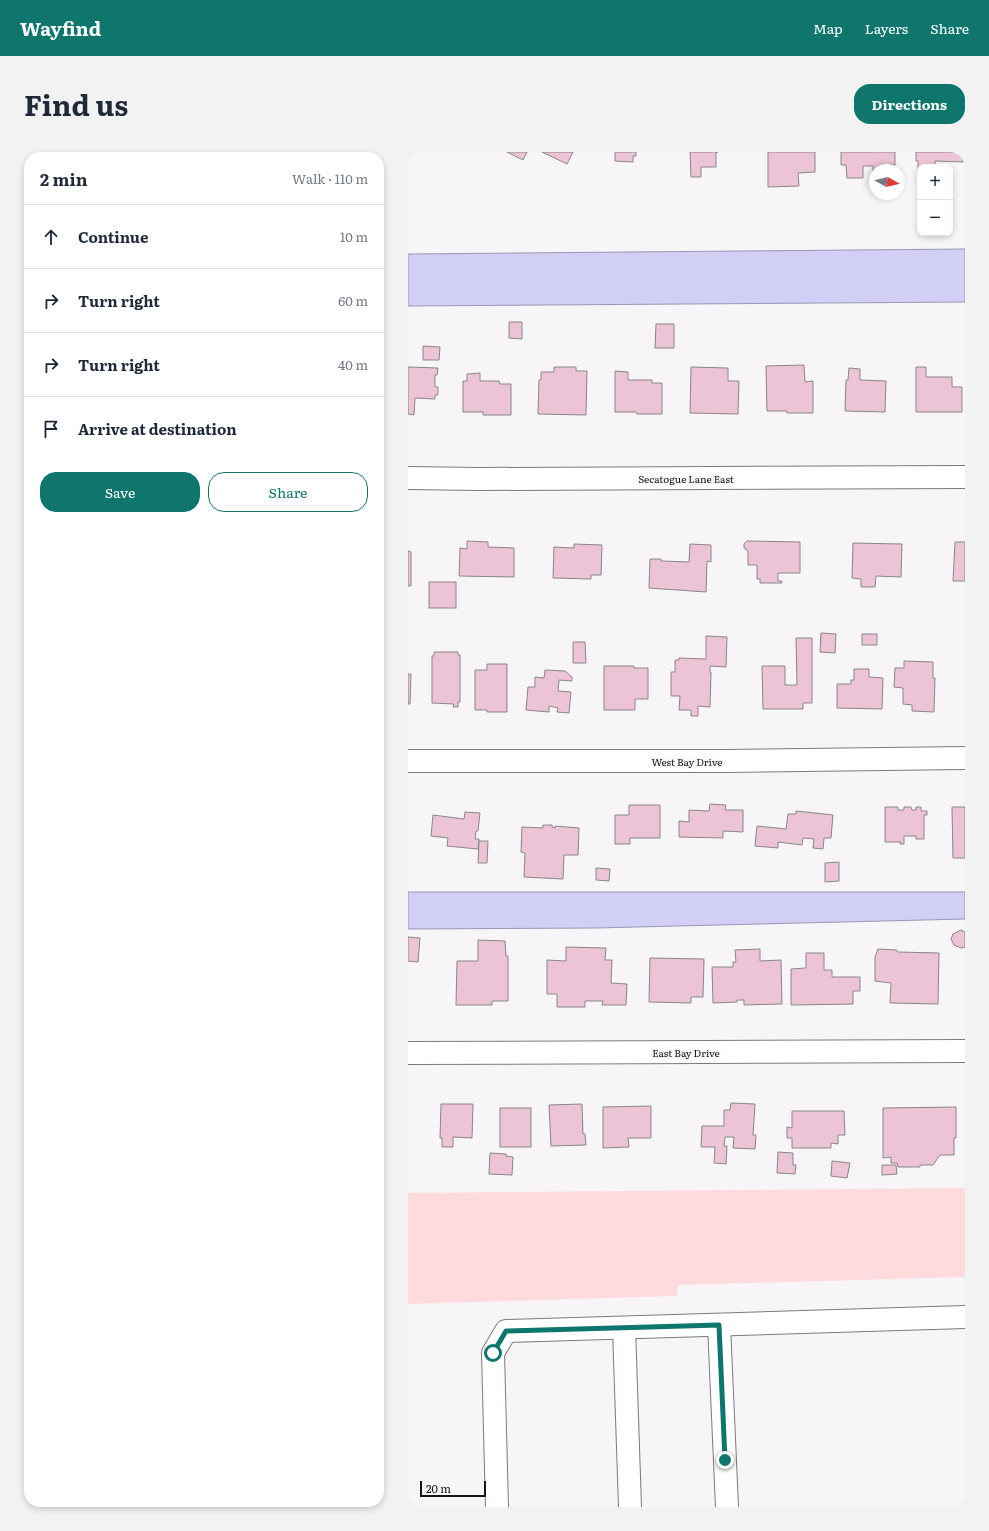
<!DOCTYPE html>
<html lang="en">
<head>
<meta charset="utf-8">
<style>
	body { margin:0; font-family:Literata,serif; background:#f2f2f3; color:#1f2937 }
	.controls { position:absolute; right:12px; top:12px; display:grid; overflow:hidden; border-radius:8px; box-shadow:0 2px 6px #0003 }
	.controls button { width:36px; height:36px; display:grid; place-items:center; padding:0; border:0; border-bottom:1px solid #e0e1e3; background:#fff; color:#1f2937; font:20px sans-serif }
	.compass { position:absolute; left:461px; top:12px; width:36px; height:36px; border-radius:50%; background:#fff; box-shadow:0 2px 6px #0003; rotate:98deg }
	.scale { position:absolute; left:12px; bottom:10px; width:66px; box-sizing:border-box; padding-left:4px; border:2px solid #161516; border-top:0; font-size:11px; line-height:14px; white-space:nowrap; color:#161516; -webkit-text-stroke:3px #f8f5f8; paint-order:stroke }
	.stop { position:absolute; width:12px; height:12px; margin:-9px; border:3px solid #0f766e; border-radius:50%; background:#fff }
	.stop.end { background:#0f766e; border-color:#fff; box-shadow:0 1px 4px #0008 }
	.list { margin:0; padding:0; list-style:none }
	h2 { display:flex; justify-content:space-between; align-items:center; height:52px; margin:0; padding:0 16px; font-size:17px }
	h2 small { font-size:13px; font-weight:400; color:#747a83 }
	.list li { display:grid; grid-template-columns:26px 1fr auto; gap:12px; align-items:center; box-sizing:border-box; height:64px; padding:0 16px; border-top:1px solid #e0e1e3 }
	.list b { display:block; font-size:15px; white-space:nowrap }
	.list em { font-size:13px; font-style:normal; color:#747a83 }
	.actions { display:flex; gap:8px; padding:12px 16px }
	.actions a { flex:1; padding:9px 0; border:1px solid #0f766e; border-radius:16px; text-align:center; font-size:14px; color:#0f766e }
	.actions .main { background:#0f766e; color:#fff }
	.icon { flex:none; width:22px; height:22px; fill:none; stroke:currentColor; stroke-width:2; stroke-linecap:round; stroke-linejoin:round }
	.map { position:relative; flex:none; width:557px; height:1355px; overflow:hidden; border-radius:16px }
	header { display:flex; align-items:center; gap:24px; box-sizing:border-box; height:56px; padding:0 20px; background:#0f766e; color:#fff }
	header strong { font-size:19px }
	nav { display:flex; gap:22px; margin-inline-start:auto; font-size:14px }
	.intro { display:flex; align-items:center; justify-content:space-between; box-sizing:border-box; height:96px; padding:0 24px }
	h1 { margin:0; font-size:28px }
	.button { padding:10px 18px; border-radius:16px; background:#0f766e; color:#fff; font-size:14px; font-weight:700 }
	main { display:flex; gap:24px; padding:0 24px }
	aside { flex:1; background:#fff; border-radius:16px; box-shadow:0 2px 6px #0003 }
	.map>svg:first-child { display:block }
	.green { fill:#ffdbde }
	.water { fill:#d1cff5; stroke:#9997b2 }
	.building { fill:#edc4d5; stroke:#898687 }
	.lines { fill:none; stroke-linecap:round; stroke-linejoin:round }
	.minor-casing { stroke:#7d7a7d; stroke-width:24 }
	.minor { stroke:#fff; stroke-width:22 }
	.route { stroke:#0f766e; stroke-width:5 }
	.labels { text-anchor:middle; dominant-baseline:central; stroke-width:3.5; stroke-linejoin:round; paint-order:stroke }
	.street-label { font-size:10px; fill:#161516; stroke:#f8f5f8 }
</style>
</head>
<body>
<header>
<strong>Wayfind</strong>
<nav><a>Map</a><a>Layers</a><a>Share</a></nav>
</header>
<div class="intro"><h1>Find us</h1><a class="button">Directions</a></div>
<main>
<aside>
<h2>2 min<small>Walk · 110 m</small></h2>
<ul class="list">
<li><svg class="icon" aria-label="ahead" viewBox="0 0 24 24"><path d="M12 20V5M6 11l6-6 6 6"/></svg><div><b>Continue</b></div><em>10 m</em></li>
<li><svg class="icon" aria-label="right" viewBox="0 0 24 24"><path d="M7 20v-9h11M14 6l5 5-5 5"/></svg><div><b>Turn right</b></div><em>60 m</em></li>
<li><svg class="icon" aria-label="right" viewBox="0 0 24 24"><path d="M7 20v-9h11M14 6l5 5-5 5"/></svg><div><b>Turn right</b></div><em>40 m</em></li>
<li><svg class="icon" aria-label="arrive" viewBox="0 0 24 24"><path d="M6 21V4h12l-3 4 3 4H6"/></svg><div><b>Arrive at destination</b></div></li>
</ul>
<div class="actions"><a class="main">Save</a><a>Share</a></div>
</aside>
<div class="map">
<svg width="557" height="1355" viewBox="0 0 557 1355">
	<rect width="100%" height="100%" fill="#f8f5f8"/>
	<path class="green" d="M557 1036V1125L270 1133 269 1144 0 1152V1041Z"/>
	<g class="water">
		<path d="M557 97V150L0 154V102Z"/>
		<path d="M0 740H557V767L188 776 0 777Z"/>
	</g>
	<g class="building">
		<path d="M99 0H119L115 8Z"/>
		<path d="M134 0H165L159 12Z"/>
		<path d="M207 0H228V4H225V10L207 9Z"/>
		<path d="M282 0H310H308V15H293V25H283Z"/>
		<path d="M360 0H407V20L390 21 391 34 360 35Z"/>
		<path d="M433 0H487V13H478V18H467V20H465V14H455V26H439L438 13H433Z"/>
		<path d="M508 0H556L555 10 527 9V15H512V20H510V9H508Z"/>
		<path d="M101 170H114V187L101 186Z"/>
		<path d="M248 172H266V196H247Z"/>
		<path d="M15 194 32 195 31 208H15Z"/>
		<path d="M396 213 397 230 405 229V261H379V259H359L358 214Z"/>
		<path d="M0 215 30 216 29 223H27V235H30V243H27V247L7 246 6 263 0 262Z"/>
		<path d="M146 215H168V219H179L178 263 130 262 131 228H133V220H146Z"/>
		<path d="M283 215 320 216V229H331L330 262 282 261Z"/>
		<path d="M508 215H518V225H544V235H554V260H508Z"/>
		<path d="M441 216 452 217V228L478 229 477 260 437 259 438 228H440Z"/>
		<path d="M207 219 220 220V228H244V231H254V262H229L228 260H207Z"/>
		<path d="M72 221V229H91L92 232H103V263H75V260H55V229H59V222Z"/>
		<path d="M59 389 80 390V395L106 396V425L51 424 52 396 59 397Z"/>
		<path d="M339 389 392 390V421H370V429H374V431H352V427H349V413H340V399L336 396V392Z"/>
		<path d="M547 390H557V429H545Z"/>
		<path d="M445 391 494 392 493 425 468 424 467 435H453V427L444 426Z"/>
		<path d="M166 392 194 393 193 423H183V427L145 426 146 395 166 396Z"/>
		<path d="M282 392 303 393V410L299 409 298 440 241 436 242 407H253V409L281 410Z"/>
		<path d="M0 399 3 400V434H0Z"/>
		<rect x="21" y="430" width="27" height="26"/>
		<path d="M413 481 428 482 427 501 412 500Z"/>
		<rect x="454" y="482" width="15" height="11"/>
		<path d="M298 484 319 485 318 515 302 514V520H303L302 555 290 554V564H283V558H271L272 544H263V520H267V508H271V506L298 507Z"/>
		<path d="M388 486H404V551H395V557H355L354 514H377V533H389Z"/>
		<path d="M165 490H177L178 511H165Z"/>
		<path d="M26 500H50V503H52V550H50V555H45L46 552 24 551V504H26Z"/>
		<path d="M496 509 525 510V526H527L526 560 504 559V553L495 552V536L486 535 487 516H496Z"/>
		<path d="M79 512H99V560H79V558H67V518H79Z"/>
		<path d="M196 514H226V516H240V547H227V558H196Z"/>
		<path d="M446 517H461V525L475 526 474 557 429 556V532H443V528H446Z"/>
		<path d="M137 518 157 519 164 525V529L151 528 150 539 163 540 161 561 149 560 150 556 141 554V560L118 558 120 535H127V525L136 526Z"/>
		<path d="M0 522H3L2 552H0Z"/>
		<path d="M302 652 318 653 317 658H335V680L315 679V686L271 685V669L281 670V658L301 659Z"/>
		<path d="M221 653H252V686H222V692H207V663H221Z"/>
		<path d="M477 655H490V658H496V655H503L504 658H508V655H513V659H519V663H516V687H508V684H496V692H492L493 690H477Z"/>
		<path d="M544 655H557V706H545Z"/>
		<path d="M388 659 425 663 423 686H416L415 697 405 696 406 687 395 686 394 693 370 690V696L347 694 349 674 378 677 380 662H388Z"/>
		<path d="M57 660 72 661 70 679H68L67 687H71L70 697 39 694 40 686 23 684 25 663 56 667Z"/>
		<path d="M135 673H144V675L147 676V674L171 676 170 703H156L155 727 116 725 117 701 113 700 114 675 135 676Z"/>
		<path d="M71 689H80L79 711H70Z"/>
		<path d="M431 710V729L417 730V711Z"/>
		<path d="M188 716 202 717 201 729 188 728Z"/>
		<path d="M553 778 557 780V795L553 796 546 793 543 787 545 782Z"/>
		<path d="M0 785 12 786 10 810 0 809Z"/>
		<path d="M70 788 97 789 98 804H100V849H84V853H48L49 809H70Z"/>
		<path d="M158 795 198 796 197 808H204L203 831 219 832 218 853H194L195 849H177V855H149V842H139V808L158 809Z"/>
		<path d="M352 797V809L373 808 374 852 336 853V848H329V850L305 851 304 815H325V810H328L327 798Z"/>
		<path d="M470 797 488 798 490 800 531 801 530 852 482 851 483 831 467 829V805Z"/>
		<path d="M398 801H416V818H424V825H452V839H445V852L383 853V817L398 816Z"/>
		<path d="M242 806 296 807 295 845H283V851L241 850Z"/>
		<path d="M323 951 347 952 345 983H348L347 997 325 996 326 985H317L316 994H319L318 1012 306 1011 307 995H293L294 974H316V958H322Z"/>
		<path d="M33 952H65L64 986 45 985V995H34V986H32Z"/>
		<path d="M174 952 175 982H177L178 993 143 994 141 953Z"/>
		<path d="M243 954V986H220L221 995 195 996V955Z"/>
		<path d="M548 955V986H546V1003H532L525 1013H512V1015H490L489 1011H483V1005L475 1006V956Z"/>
		<rect x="92" y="956" width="31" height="39"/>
		<path d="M384 959H436L437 983H430V992L423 991V996H384V986H379V975L384 976Z"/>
		<path d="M370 1000 385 1001V1013H388L387 1022 369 1021Z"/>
		<path d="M82 1001 98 1002V1004L105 1005 104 1023 81 1022Z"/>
		<path d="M424 1009 442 1011 439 1026 423 1024Z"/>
		<path d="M474 1013H488L489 1022 474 1023Z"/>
	</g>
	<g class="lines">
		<g class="minor-casing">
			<g id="minor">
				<path d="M0 326 70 327 557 325"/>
				<path d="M0 609H320L557 606"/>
				<path d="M0 901 557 899"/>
				<path d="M311 1173 319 1355"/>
				<path d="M216 1176 222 1355"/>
				<path d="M89 1355 85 1201 98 1179 557 1165"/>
			</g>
		</g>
		<use href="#minor" class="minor"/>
	</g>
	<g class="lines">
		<path class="route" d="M85 1201 98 1179 311 1173 317 1308"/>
	</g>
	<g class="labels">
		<g class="street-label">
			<text x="278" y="326">Secatogue Lane East</text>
			<text x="279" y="609">West Bay Drive</text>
			<text x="278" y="900">East Bay Drive</text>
		</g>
	</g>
</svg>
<div class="controls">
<button>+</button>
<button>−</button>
</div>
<svg class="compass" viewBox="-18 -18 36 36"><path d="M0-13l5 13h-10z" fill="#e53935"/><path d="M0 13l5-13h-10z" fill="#747a83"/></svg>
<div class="scale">20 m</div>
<div class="stop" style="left:85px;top:1201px"></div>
<div class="stop end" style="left:317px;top:1308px"></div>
</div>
</main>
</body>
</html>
